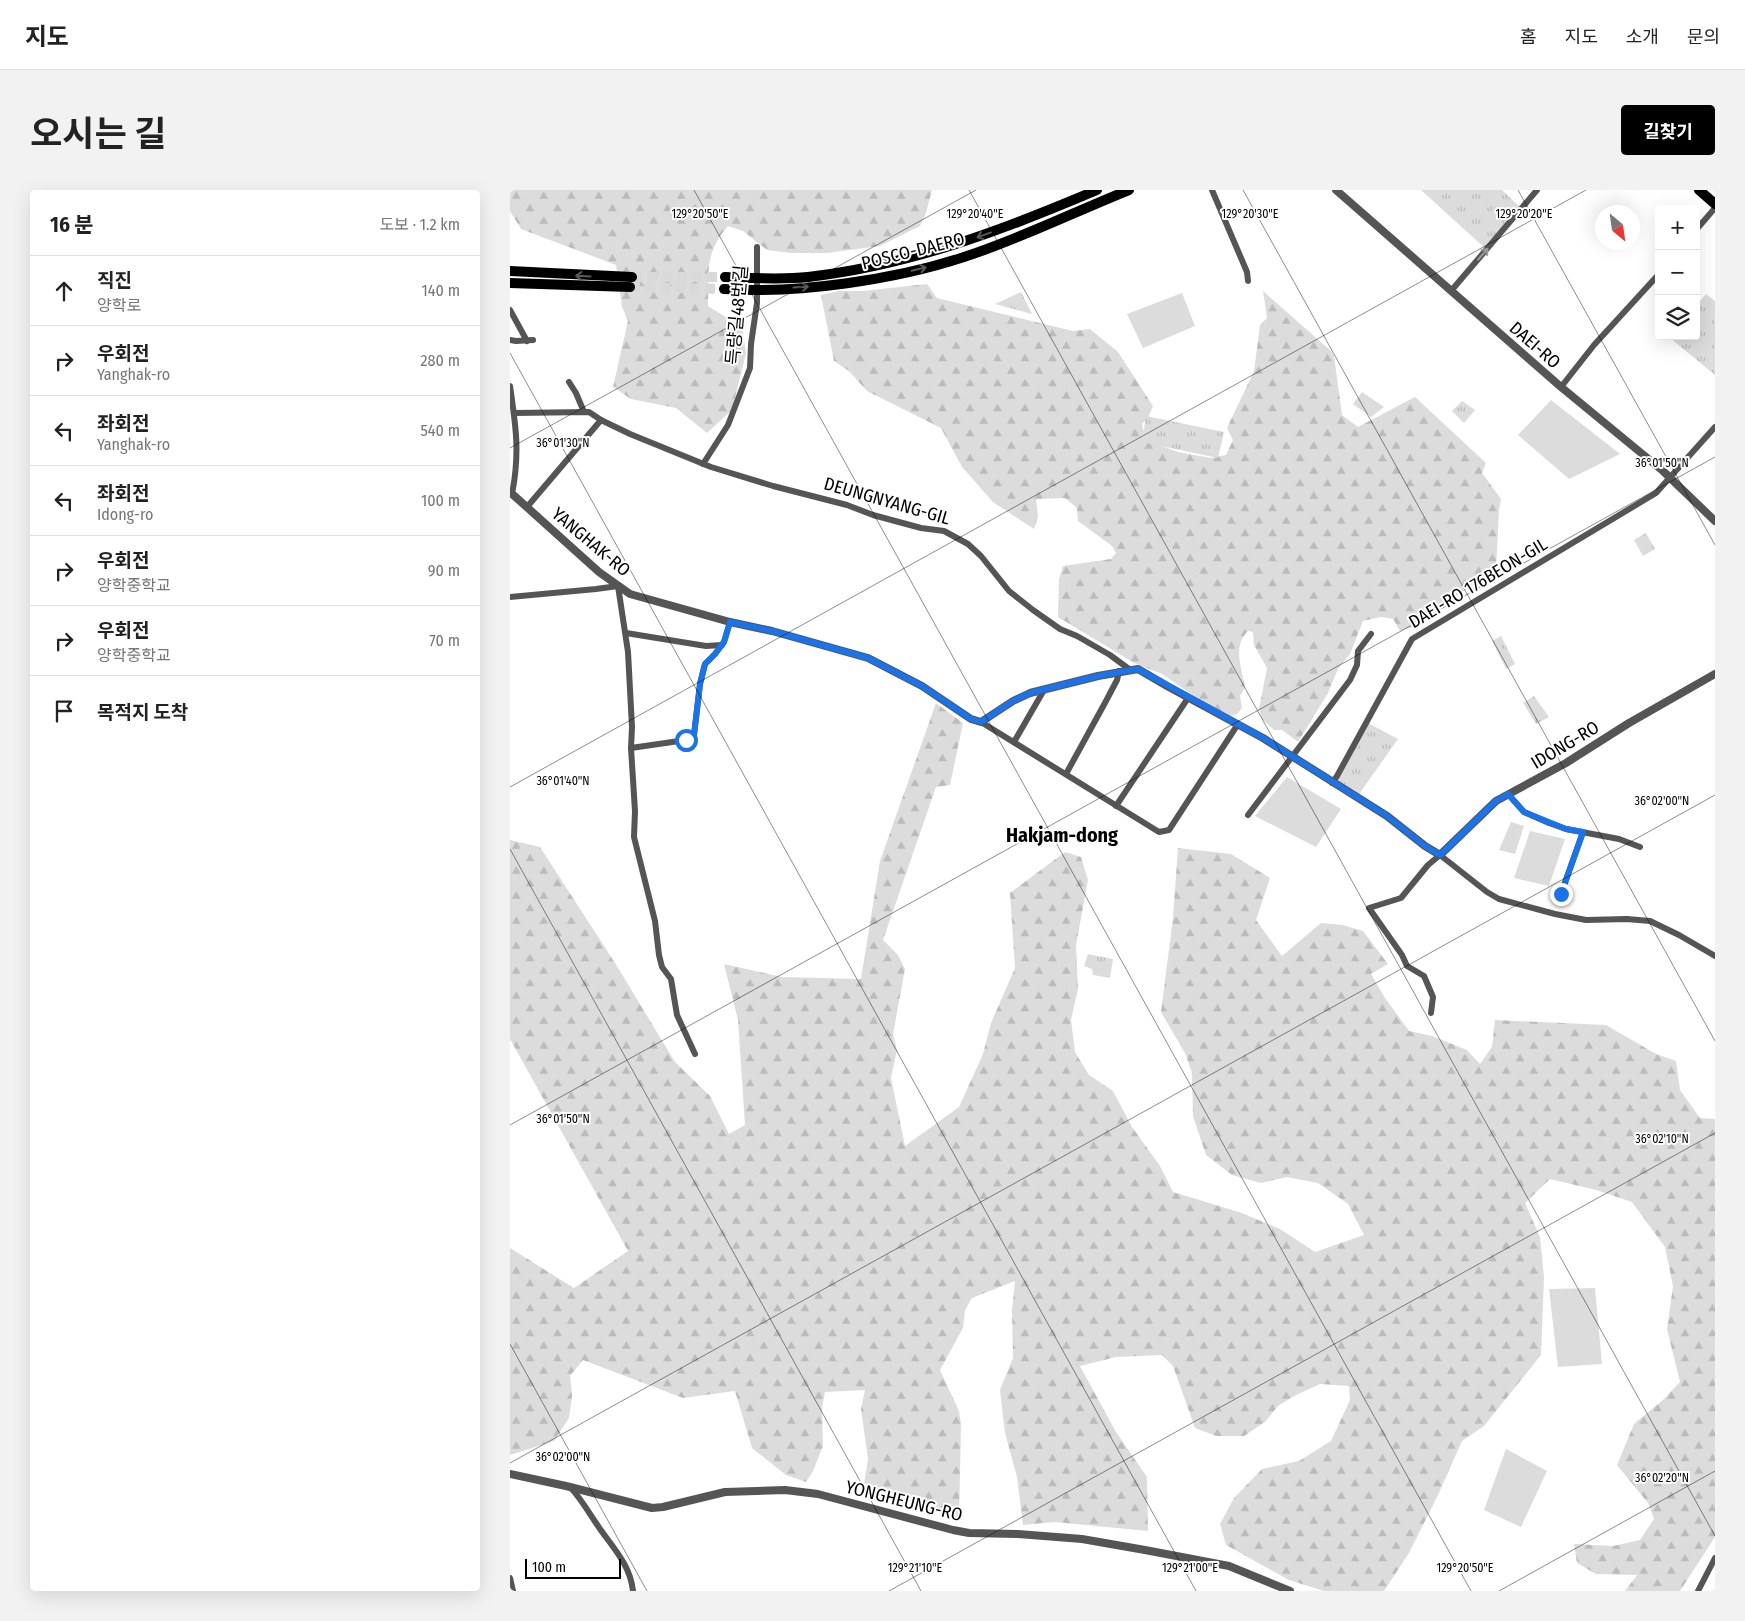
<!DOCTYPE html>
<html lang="ko">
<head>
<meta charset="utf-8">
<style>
	body { margin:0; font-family:"Fira Sans Condensed","Noto Sans KR",sans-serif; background:#f2f2f2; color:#222 }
	.controls { position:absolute; right:15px; top:15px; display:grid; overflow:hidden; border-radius:5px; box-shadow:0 5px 20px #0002 }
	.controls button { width:45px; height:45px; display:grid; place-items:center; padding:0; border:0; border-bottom:1px solid #e0e0e0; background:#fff; color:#222; font:25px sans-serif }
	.compass { position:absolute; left:1085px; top:15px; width:45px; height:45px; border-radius:50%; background:#fff; box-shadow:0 5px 20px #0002; rotate:151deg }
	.scale { position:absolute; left:15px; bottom:12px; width:96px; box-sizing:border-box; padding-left:5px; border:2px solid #000; border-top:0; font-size:14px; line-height:18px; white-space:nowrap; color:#000; -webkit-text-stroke:4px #fff; paint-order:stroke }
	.stop { position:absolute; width:15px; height:15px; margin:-11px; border:4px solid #1a73e8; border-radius:50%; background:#fff }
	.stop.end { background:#1a73e8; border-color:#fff; box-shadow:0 1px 5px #0008 }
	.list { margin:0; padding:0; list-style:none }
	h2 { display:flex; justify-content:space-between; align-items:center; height:65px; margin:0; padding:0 20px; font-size:21px }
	h2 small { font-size:16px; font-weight:400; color:#767676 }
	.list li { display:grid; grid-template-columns:32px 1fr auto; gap:15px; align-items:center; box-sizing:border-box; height:70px; padding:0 20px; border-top:1px solid #e0e0e0 }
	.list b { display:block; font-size:19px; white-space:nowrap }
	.list p { margin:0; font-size:16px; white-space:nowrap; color:#767676 }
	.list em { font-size:16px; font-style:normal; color:#767676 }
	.icon { flex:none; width:28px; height:28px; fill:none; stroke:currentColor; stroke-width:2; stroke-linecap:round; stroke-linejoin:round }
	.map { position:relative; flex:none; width:1205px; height:1401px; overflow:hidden; border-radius:5px }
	header { display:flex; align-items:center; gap:30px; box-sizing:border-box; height:70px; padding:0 25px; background:#fff; border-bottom:1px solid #e0e0e0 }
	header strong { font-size:24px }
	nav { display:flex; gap:28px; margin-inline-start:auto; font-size:18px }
	.intro { display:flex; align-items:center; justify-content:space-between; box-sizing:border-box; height:120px; padding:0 30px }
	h1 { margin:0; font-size:35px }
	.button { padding:12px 22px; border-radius:5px; background:#000; color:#fff; font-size:18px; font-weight:700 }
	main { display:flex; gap:30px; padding:0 30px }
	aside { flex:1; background:#fff; border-radius:5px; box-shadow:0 5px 20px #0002 }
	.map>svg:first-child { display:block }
	.grass { fill:#dcdcdc }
	.forest { fill:url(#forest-firs) }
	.park { fill:url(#park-tufts) }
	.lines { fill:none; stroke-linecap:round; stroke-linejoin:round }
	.primary-tunnel { stroke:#d9d9d9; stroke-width:10; stroke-dasharray:10 5; stroke-linecap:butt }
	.minor { stroke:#555; stroke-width:6 }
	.tertiary { stroke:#555; stroke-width:8 }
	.primary { stroke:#000; stroke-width:10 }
	.oneway { stroke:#595959 }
	.oneway2 { stroke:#999 }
	.route { stroke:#1a73e8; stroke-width:6 }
	.ticks { fill:none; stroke:#000; stroke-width:1; stroke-opacity:0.45 }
	.labels { text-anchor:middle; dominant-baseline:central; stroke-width:4; stroke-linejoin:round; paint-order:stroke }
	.street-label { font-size:18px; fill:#000; stroke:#fff }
	.quarter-label { font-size:20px; font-weight:bold; fill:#000; stroke:#fff }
	.ticks-label { font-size:12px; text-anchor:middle; fill:#000; stroke:#fff; stroke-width:4; stroke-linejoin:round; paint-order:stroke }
</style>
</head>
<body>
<header>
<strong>지도</strong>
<nav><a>홈</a><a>지도</a><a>소개</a><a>문의</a></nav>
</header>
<div class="intro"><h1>오시는 길</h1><a class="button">길찾기</a></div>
<main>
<aside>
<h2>16 분<small>도보 · 1.2 km</small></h2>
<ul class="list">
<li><svg class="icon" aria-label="ahead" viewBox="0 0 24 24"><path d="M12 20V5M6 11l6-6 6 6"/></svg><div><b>직진</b><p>양학로</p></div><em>140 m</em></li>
<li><svg class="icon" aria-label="right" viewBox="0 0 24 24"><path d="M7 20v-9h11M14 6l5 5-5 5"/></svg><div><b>우회전</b><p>Yanghak-ro</p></div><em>280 m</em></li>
<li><svg class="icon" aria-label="left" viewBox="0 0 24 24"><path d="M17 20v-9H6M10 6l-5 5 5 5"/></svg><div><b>좌회전</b><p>Yanghak-ro</p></div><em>540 m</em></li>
<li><svg class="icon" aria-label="left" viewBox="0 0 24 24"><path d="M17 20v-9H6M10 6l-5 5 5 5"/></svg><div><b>좌회전</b><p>Idong-ro</p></div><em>100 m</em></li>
<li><svg class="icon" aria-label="right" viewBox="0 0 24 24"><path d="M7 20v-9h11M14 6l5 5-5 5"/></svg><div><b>우회전</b><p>양학중학교</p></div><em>90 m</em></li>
<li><svg class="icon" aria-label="right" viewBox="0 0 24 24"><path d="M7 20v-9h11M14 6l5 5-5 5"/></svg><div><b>우회전</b><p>양학중학교</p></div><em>70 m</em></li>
<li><svg class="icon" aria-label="arrive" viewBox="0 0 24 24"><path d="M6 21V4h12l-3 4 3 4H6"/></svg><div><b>목적지 도착</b></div></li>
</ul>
</aside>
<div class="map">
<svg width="1205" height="1401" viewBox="0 0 1205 1401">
	<defs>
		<pattern id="forest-firs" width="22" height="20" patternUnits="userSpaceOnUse" patternTransform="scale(1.25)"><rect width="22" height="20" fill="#dcdcdc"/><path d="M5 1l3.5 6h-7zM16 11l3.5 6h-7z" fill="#bbb"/></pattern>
		<pattern id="park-tufts" width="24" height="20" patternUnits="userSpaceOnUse" patternTransform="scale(1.25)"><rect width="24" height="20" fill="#dcdcdc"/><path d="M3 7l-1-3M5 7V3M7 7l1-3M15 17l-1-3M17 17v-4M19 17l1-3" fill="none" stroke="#bbb"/></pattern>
	</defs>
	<rect width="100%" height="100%" fill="#fff"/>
	<g class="grass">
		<path d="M672 103 685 136 633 158 617 124Z"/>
		<path d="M852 202 874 217 861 227 843 214Z"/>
		<path d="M1041 210 1110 264 1059 289 1008 245Z"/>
		<path d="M777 587 831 619 806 657 745 626Z"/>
		<path d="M1001 632 1014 636 1005 664 989 660Z"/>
		<path d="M1020 641 1055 649 1039 696 1004 688Z"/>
		<path d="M1085 1098 1092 1174 1048 1177 1039 1099Z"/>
		<path d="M996 1259 1037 1281 1011 1337 974 1320Z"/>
	</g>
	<g class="forest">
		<path d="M0 0H422L416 23 410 36 370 56 317 63H280L257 60 233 41 218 36C194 64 199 82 198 116L232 137 236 163 222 220 197 243 166 218 121 209 103 197 118 131 112 117 106 75 11 39 0 21Z"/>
		<path d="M417 94 427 108 563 141 580 139 608 162 643 216 638 228 632 234 636 250 668 262 701 268 716 265 723 250 717 238 744 181 750 135 757 128 753 101 821 161 824 166 832 225 848 237 905 207 976 273 972 283 991 309 989 320 986 379 902 437 890 441 883 429 871 427 853 431 840 464 828 479 818 503 788 552 772 540H764L752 529 749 519 757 478 744 455 743 442 738 441C722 457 732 478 735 498L730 506 732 518 727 524 720 526 683 505 652 484 624 473 548 427 549 389 553 376 601 369 606 363 602 356 568 331 567 318 555 308 526 309 528 326 524 339 483 312 452 277 431 238 357 201 339 181 324 171 311 105 329 101H353Z"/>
		<path d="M426 513 453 533 440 595 426 597 373 750 388 765 395 779 383 844 387 860 381 888 395 956 449 917 473 864 481 833 505 778 500 703 555 662 571 667 578 690 566 755 568 799 561 830 565 862 579 885 603 901 622 937 650 976 663 1002 732 1023 770 1039 805 1062 854 1045 838 1014 808 993 777 987 751 993 722 985 696 965 683 926 682 883 676 865 651 822 663 728 668 658 721 664 760 688 746 730 772 766 811 733 833 735 853 741 878 774 861 784 875 808 899 841 922 846 957 860 970 874 982 857 985 830 1096 835 1146 864 1166 871 1170 900 1190 928 1205 929V1347L1170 1401H1115L1127 1385 1086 1384 1067 1373 1064 1354 1103 1356 1130 1350 1144 1329 1138 1313 1107 1275 1124 1234 1154 1209 1170 1192 1157 1139 1163 1096 1155 1057 1122 1012 1086 1000 1040 989 1015 1013 1030 1047 1034 1087 1031 1165 974 1236 952 1251 928 1305 899 1363 874 1401H814L779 1390 716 1355 710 1334 724 1308 752 1279 789 1271 821 1251 840 1210 839 1196 810 1194 784 1206 768 1216 755 1232 734 1246H706L685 1238 663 1176 652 1165 606 1167 570 1176 606 1242 637 1287 638 1341 545 1332 513 1335 507 1287 495 1243 490 1200 503 1168 502 1120 505 1091 462 1108 455 1120 453 1138 430 1180 449 1221 451 1234 449 1328 401 1312 353 1300 358 1269 351 1219 355 1200 315 1202 312 1218 313 1256 303 1281 296 1292 276 1285 242 1258 225 1201 173 1208 73 1170 60 1186 62 1206 59 1228 44 1251 0 1265V1058L64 1098 118 1061 0 849V650L30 657 105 773 165 872 200 906 219 944 235 935 228 830 214 774 272 787 351 789 370 671Z"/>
	</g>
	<g class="park">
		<path d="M911 0H992L1012 19 977 60Z"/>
		<path d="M511 102 522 124 485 114Z"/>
		<path d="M1196 104 1205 111V185L1160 148 1162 146H1186V116Z"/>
		<path d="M952 211 965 220 954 233 942 221Z"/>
		<path d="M636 226 714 242 708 268 632 252Z"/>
		<path d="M1136 343 1145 359 1133 366 1124 350Z"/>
		<path d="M991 446 1005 474 996 479 982 451Z"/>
		<path d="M1024 506 1039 527 1026 534 1013 513Z"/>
		<path d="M858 533 888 549 847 607 822 593Z"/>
		<path d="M578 764 603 769 600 788 583 785 582 779 574 776Z"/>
	</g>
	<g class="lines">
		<g class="primary-tunnel">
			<path d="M122 87H215"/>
			<path d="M120 97 214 99"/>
		</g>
		<g class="minor">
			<path d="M702 0 737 82 738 91"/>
			<path d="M1186 40 1205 18"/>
			<path d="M941 101 1027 0"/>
			<path d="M0 120 17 151"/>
			<path d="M0 150 6 151 23 150"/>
			<path d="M59 192 66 203 74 222"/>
			<path d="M0 196C6 237 10 263 2 304"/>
			<path d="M1051 197 1084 155 1149 84"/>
			<path d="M4 223 79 222 91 230 120 244 201 277 263 296 337 315 363 325 411 338 434 341 458 354 471 366 499 401 523 420 550 439 567 446 600 465 619 479"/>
			<path d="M193 274 218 235 240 178 241 154 247 113V57"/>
			<path d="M17 317 91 230"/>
			<path d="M0 407 86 399 108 396 118 462 122 537 121 558 125 621 124 647 145 731 149 765 152 777 161 789 167 825 185 864"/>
			<path d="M116 443 196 456 212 455"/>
			<path d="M471 532 649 642 659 640 728 534"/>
			<path d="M504 552 534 500"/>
			<path d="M121 558 176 550 184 545 190 494 195 474 205 464 214 452 220 432"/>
			<path d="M556 584 596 511 607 490 609 481"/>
			<path d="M822 593 827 586 902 449 1146 303 1205 237"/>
			<path d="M998 604 1014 622 1039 633 1056 639 1109 649 1130 657"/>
			<path d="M606 616 678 508"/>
			<path d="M738 625 840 490 847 475 848 461 861 444"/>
			<path d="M1051 704 1073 642"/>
			<path d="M921 823 923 807 914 786 897 776 892 765 859 718 891 708 918 675 930 665 977 702 989 709 1045 724 1076 730 1117 729 1140 731 1169 745 1205 766"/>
			<path d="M61 1298C71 1309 78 1321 86 1333 101 1356 120 1373 123 1401"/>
			<path d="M0 1388 3 1401"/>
			<path d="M1188 1401 1205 1368"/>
		</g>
		<g class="tertiary">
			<path d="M826 0 1051 197 1153 281 1205 331"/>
			<path d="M0 302 89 382 120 404 220 432 262 441 358 468 412 496 461 529 471 532 503 511 520 503 588 486 628 479 657 496 753 548 877 626 915 656 930 665 986 611 1056 573 1119 533 1205 484"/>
			<path d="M0 1284 56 1296 142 1318 153 1317 215 1302 275 1300 308 1304 443 1340 459 1343 508 1344 572 1349 635 1360 719 1376 780 1401"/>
		</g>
		<g class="primary">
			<path d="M1189 0 1205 14"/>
			<path d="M0 81 122 87"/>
			<path d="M215 87C242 88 271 90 298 87 401 75 493 40 587 0"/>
			<path d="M0 93 120 97"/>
			<path d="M214 99C287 104 384 90 454 67 510 49 564 22 619 0"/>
		</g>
	</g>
	<defs><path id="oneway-shaft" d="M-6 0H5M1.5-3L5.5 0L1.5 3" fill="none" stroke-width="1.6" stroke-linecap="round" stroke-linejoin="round" transform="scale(1.25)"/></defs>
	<g class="oneway">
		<use href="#oneway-shaft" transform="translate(474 45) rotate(160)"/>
		<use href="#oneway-shaft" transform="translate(409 79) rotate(-13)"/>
		<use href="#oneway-shaft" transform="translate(73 86) rotate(-177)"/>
		<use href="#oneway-shaft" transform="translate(291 97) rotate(-3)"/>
	</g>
	<use class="oneway2" href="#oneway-shaft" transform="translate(973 64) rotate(-49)"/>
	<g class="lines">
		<path class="route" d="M176 550 184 545 190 494 195 474 205 464 214 452 220 432 262 441 358 468 412 496 461 529 471 532 503 511 520 503 588 486 628 479 753 548 877 626 915 656 930 665 986 611 998 604 1014 622 1056 639 1073 642 1051 704"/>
	</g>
	<path class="ticks" d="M184 0 961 1401M459 0 1205 1346M733 0 1205 851M1008 0 1205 355M0 163 686 1401M0 258 466 0M0 597 1076 0M0 659 411 1401M0 935 1205 267M0 1154 137 1401M0 1273 1205 605M379 1401 1205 943M989 1401 1205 1281"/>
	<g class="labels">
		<g class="street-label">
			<text transform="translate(403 61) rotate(-14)">POSCO-DAERO</text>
			<text transform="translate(227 125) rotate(-85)">득량길48번길</text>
			<text transform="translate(1025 155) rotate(41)">DAEI-RO</text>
			<text transform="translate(377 311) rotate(16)">DEUNGNYANG-GIL</text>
			<text transform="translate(81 352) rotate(40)">YANGHAK-RO</text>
			<text transform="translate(968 393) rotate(-31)">DAEI-RO 176BEON-GIL</text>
			<text transform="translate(1055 555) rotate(-31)">IDONG-RO</text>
			<text transform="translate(394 1311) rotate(14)">YONGHEUNG-RO</text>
		</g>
		<g class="quarter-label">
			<text x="552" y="645">Hakjam-dong</text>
		</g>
	</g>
	<g class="ticks-label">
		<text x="190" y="28">129°20'50"E</text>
		<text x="465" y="28">129°20'40"E</text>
		<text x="740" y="28">129°20'30"E</text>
		<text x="1014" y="28">129°20'20"E</text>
		<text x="53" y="257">36°01'30"N</text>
		<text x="1152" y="277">36°01'50"N</text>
		<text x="53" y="595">36°01'40"N</text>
		<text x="1152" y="615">36°02'00"N</text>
		<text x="53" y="933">36°01'50"N</text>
		<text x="1152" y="953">36°02'10"N</text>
		<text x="53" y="1271">36°02'00"N</text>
		<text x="1152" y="1292">36°02'20"N</text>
		<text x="405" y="1382">129°21'10"E</text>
		<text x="680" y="1382">129°21'00"E</text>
		<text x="955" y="1382">129°20'50"E</text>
	</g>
</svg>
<div class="controls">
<button>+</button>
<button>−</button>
<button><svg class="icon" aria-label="layers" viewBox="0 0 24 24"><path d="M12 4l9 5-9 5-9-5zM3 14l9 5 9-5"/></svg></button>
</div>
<svg class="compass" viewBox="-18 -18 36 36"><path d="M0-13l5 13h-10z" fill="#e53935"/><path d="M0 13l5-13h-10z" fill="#767676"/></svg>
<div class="scale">100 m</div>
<div class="stop" style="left:176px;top:550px"></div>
<div class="stop end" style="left:1051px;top:704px"></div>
</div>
</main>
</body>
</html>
